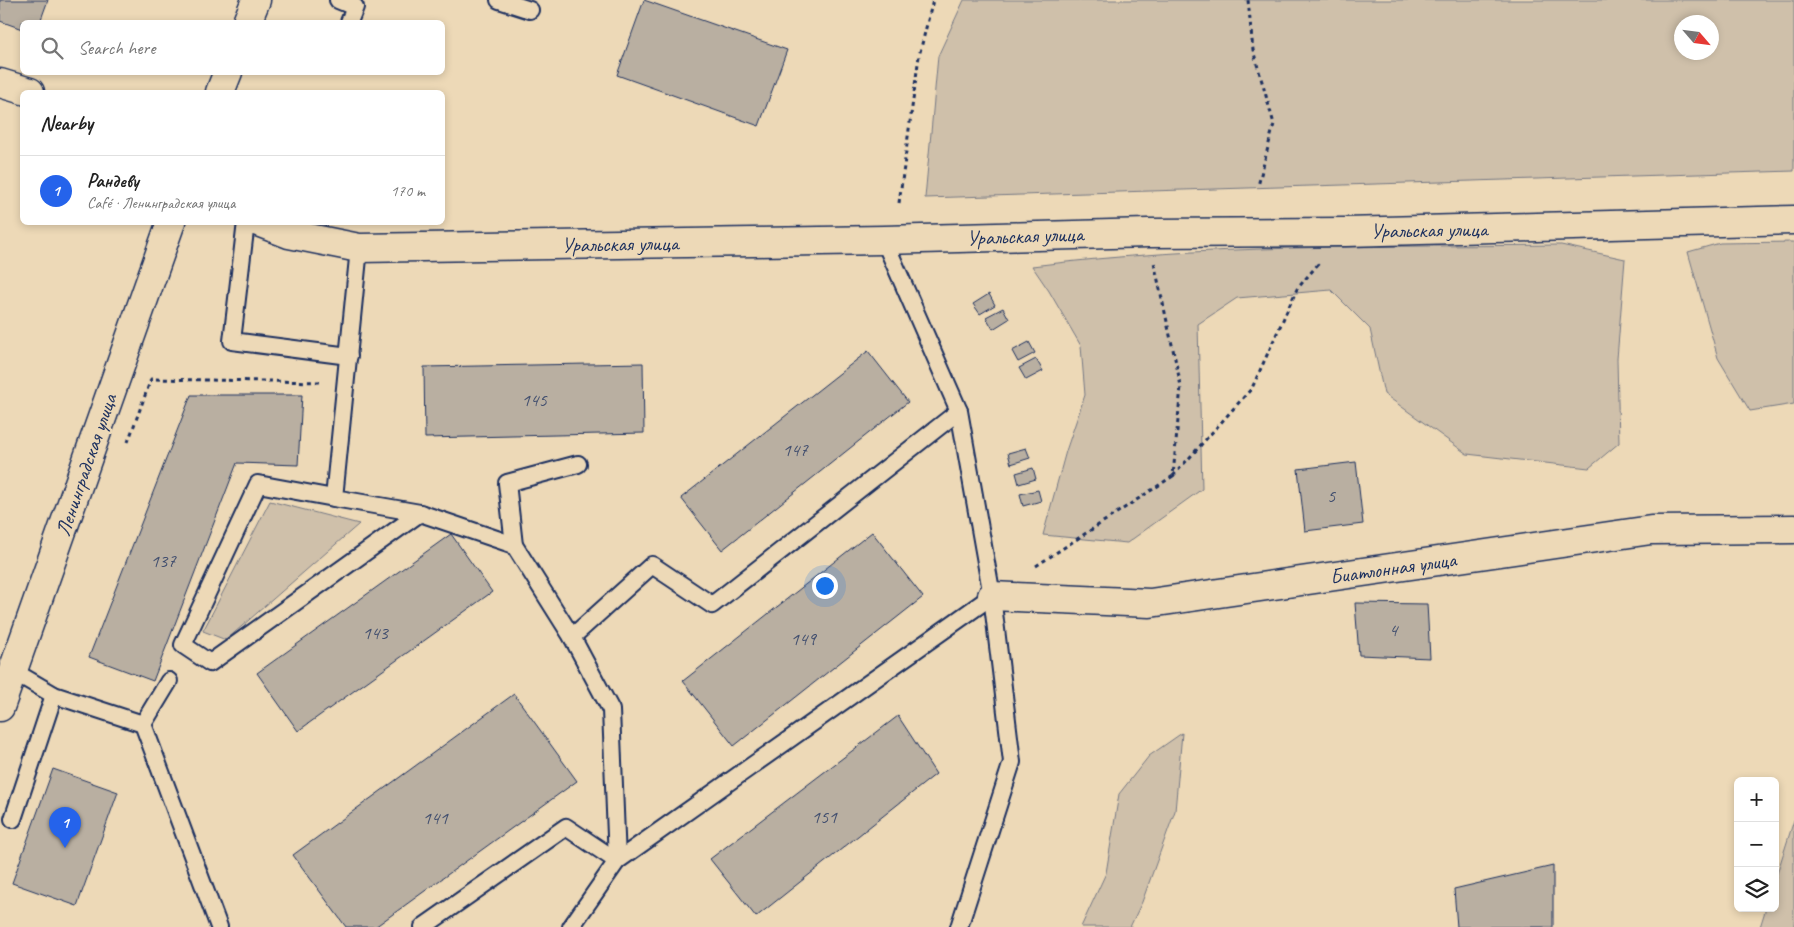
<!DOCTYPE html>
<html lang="en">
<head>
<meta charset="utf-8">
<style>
	body { margin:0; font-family:Caveat,sans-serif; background:#f6f6f6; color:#222 }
	.controls { position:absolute; right:15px; bottom:15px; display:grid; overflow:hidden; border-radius:8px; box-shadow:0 2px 8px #0003 }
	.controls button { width:45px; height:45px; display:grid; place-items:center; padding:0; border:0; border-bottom:1px solid #e0e0e0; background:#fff; color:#222; font:25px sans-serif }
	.compass { position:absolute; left:1674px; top:15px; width:45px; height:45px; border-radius:50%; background:#fff; box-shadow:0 2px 8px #0003; rotate:118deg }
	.you { position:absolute; left:824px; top:585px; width:18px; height:18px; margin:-12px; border:4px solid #fff; border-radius:50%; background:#1a73e8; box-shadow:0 0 0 8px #1a73e833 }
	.badge { display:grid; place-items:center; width:32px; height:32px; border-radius:50%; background:#2563eb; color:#fff; font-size:16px; font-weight:700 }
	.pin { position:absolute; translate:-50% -41px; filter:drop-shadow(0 1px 2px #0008) }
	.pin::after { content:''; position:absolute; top:26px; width:18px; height:15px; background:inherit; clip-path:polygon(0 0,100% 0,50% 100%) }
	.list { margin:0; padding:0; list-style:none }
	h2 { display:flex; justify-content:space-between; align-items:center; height:65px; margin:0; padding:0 20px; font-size:21px }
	h2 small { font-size:16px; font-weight:400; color:#767676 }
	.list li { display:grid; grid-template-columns:32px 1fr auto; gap:15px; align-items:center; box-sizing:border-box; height:70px; padding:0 20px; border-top:1px solid #e0e0e0 }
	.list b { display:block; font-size:19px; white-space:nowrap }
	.list p { margin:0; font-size:16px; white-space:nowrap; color:#767676 }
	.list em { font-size:16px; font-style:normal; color:#767676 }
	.icon { flex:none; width:28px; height:28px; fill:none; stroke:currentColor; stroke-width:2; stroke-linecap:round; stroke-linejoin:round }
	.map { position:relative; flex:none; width:1794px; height:927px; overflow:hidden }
	.search { position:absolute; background:#fff; box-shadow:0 2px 8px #0003; left:20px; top:20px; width:425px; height:55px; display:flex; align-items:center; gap:12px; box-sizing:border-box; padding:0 18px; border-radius:8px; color:#767676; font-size:19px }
	.panel { position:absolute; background:#fff; box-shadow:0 2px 8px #0003; left:20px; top:90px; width:425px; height:135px; border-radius:8px }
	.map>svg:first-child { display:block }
	.green { fill:#cfc0aa; stroke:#757884; fill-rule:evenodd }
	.building { fill:#b9afa1; stroke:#1b2f5e }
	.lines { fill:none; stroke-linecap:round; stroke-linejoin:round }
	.service-casing { stroke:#1b2f5e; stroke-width:20 }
	.minor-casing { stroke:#1b2f5e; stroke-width:31 }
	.secondary-casing { stroke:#1b2f5e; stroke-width:31 }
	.path { stroke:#1b2f5e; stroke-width:3; stroke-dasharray:4 4; stroke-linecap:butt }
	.service { stroke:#edd9b7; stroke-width:16 }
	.minor { stroke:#edd9b7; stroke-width:28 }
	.secondary { stroke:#edd9b7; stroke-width:28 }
	.labels { text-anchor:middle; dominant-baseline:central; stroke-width:5; stroke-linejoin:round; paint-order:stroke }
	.number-label { font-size:19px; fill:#424f6f }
	.street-label { font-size:21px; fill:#1b2f5e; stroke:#edd9b7 }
</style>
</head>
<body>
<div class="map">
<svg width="1794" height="927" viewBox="0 0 1794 927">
	<rect width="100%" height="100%" fill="#edd9b7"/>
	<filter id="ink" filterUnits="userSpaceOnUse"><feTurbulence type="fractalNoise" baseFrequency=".02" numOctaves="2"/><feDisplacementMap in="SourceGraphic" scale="10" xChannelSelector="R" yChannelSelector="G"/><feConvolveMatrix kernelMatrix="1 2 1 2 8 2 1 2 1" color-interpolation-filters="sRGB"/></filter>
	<g filter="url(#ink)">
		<g class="green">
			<path d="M964 0H1794V171L925 198 938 56ZM1712 22V52H1682V22Z"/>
			<path d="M1794 242V404L1750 411 1718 358 1688 252 1720 243Z"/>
			<path d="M1561 245 1625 259 1617 359 1619 443 1589 468 1467 454 1384 394 1370 329 1331 290 1237 298 1198 324 1202 489 1127 543 1043 535 1066 451 1085 395 1081 346 1049 291 1032 266C1207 244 1385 247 1561 245Z"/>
			<path d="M270 501 359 524 226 640 203 631Z"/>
			<path d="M1182 733 1175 811 1142 902 1130 927H1081L1106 873 1119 794 1149 756Z"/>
			<path d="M1794 820V927H1760L1766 908H1775V880Z"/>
		</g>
		<g class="building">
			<path d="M0 0H48L40 22H22V29L0 21Z"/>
			<path d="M644 0 787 50 759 126 617 75Z"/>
			<path d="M989 294 995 305 980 314 973 304Z"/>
			<path d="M1003 308 1009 319 993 329 986 317Z"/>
			<path d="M1029 342 1035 353 1018 362 1012 351Z"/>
			<path d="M868 351 908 402 722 550 681 498Z"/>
			<path d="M1036 359 1043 371 1026 380 1019 368Z"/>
			<path d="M643 363 644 433 425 438 424 367Z"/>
			<path d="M191 395H302L298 465 237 463 153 681 89 657Z"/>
			<path d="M1026 448 1030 458 1011 464 1008 453Z"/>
			<path d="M1356 462 1363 524 1305 531 1298 469Z"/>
			<path d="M1033 468 1036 479 1019 484 1016 473Z"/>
			<path d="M1038 490 1041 501 1023 506 1020 494Z"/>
			<path d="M872 532 923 597 734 746 683 681Z"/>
			<path d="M451 534 492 592 298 731 257 673Z"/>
			<path d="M1355 603 1427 604 1430 658 1359 655Z"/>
			<path d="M514 694 577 781 375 927H346L293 855Z"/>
			<path d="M898 716 936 774 756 917 710 859Z"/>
			<path d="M53 769 118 792 77 906 12 883Z"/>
			<path d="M1553 866V927H1457L1454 889Z"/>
		</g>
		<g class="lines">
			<g class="service-casing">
				<g id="service">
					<path d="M338 0 355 7 349 22"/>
					<path d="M499 0 530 10"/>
					<path d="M246 222 232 341 349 356"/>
					<path d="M884 240 959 411 992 596 1012 762 959 927"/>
					<path d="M359 248 334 498 420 513 514 545 572 637 611 710 617 861 571 927"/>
					<path d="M334 498 258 484 183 645 210 663 420 513"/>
					<path d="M514 545 507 483 578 464"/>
					<path d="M572 637 652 565 712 605 959 411"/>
					<path d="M13 671 54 695 143 724 169 681"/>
					<path d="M143 724 219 927"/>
					<path d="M13 819 54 695"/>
					<path d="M423 927 566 827 617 861 992 596"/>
				</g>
			</g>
			<g class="minor-casing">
				<g id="minor">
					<path d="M0 83 30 92"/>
					<path d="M258 222 289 234 359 248 884 240 1148 233 1346 232 1794 220"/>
					<path d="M992 596 1150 603 1651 530 1794 529"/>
				</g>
			</g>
			<g class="secondary-casing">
				<g id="secondary">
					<path d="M247 22 256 0"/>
					<path d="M220 92 228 72"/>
					<path d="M0 707 171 222"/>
				</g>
			</g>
			<g class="path">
				<path d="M1248 0 1253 50 1274 124 1258 186"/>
				<path d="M899 203 919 56 933 0"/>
				<path d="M128 442 151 379 323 382"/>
				<path d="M1173 476 1252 388 1297 289 1319 263"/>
				<path d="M1036 566 1173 476 1181 386 1154 262"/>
			</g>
			<use href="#service" class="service"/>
			<use href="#minor" class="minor"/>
			<use href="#secondary" class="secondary"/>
		</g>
	</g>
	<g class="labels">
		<g class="number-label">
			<text x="534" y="400">145</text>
			<text x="795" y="450">147</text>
			<text x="1331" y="496">5</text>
			<text x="163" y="561">137</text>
			<text x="1393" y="630">4</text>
			<text x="375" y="633">143</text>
			<text x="803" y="639">149</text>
			<text x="824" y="817">151</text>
			<text x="435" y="818">141</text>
		</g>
		<g class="street-label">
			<text transform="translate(1429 230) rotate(-1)">Уральская улица</text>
			<text transform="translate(1025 236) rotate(-2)">Уральская улица</text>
			<text transform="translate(620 244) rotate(-1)">Уральская улица</text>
			<text transform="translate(86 465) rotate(-71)">Ленинградская улица</text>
			<text transform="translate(1393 568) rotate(-8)">Биатлонная улица</text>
		</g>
	</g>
</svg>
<div class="controls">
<button>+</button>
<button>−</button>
<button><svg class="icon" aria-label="layers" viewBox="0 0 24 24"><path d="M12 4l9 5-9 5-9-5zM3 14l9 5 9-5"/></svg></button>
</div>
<svg class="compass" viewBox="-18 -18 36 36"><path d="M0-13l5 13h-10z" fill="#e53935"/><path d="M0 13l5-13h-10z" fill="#767676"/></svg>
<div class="you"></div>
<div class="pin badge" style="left:65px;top:848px">1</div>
<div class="search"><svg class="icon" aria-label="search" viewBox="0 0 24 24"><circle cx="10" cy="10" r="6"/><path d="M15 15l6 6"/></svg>Search here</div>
<section class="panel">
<h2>Nearby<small></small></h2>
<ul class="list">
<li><span class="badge">1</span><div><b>Рандеву</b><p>Café · Ленинградская улица</p></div><em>170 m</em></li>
</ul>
</section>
</div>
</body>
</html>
